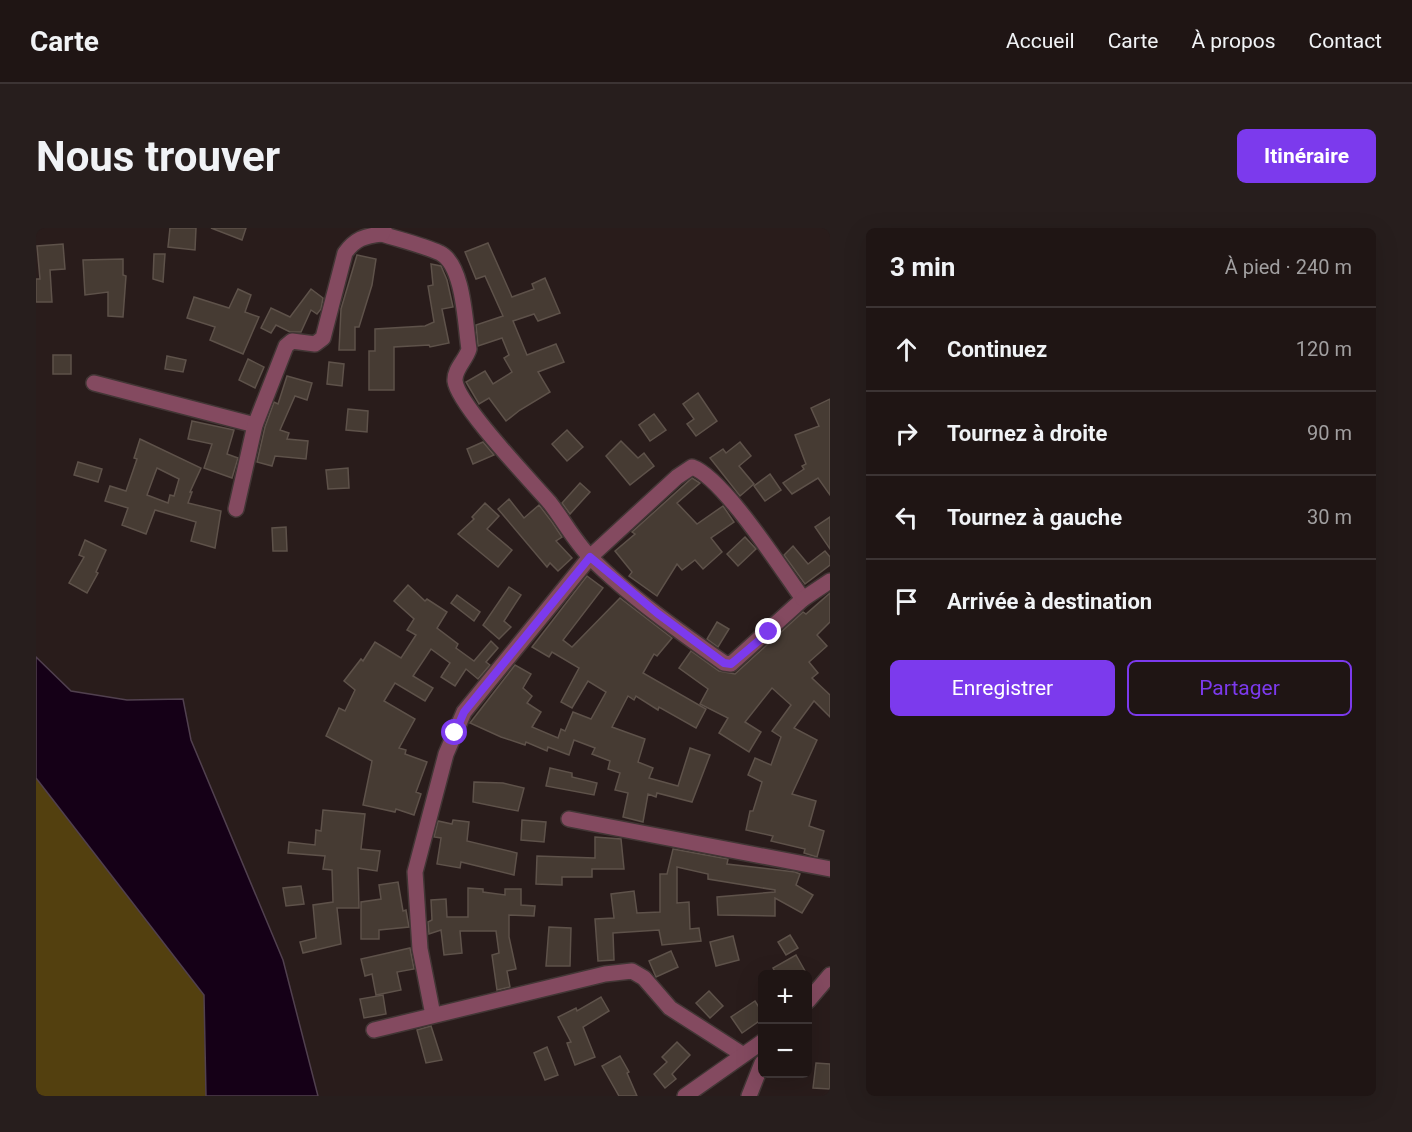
<!DOCTYPE html>
<html lang="fr">
<head>
<meta charset="utf-8">
<style>
	body { margin:0; font-family:Roboto,sans-serif; background:#271e1d; color:#f1f3f6 }
	.controls { position:absolute; right:18px; bottom:18px; display:grid; overflow:hidden; border-radius:9px; box-shadow:0 6px 24px #0002 }
	.controls button { width:54px; height:54px; display:grid; place-items:center; padding:0; border:0; border-bottom:2px solid #3c3434; background:#1f1514; color:#f1f3f6; font:30px sans-serif }
	.stop { position:absolute; width:18px; height:18px; margin:-14px; border:4px solid #7c3aed; border-radius:50%; background:#fff }
	.stop.end { background:#7c3aed; border-color:#fff; box-shadow:0 2px 6px #0008 }
	.list { margin:0; padding:0; list-style:none }
	h2 { display:flex; justify-content:space-between; align-items:center; height:78px; margin:0; padding:0 24px; font-size:26px }
	h2 small { font-size:20px; font-weight:400; color:#a19fa0 }
	.list li { display:grid; grid-template-columns:39px 1fr auto; gap:18px; align-items:center; box-sizing:border-box; height:84px; padding:0 24px; border-top:2px solid #3c3434 }
	.list b { display:block; font-size:22px; white-space:nowrap }
	.list em { font-size:20px; font-style:normal; color:#a19fa0 }
	.actions { display:flex; gap:12px; padding:18px 24px }
	.actions a { flex:1; padding:14px 0; border:2px solid #7c3aed; border-radius:9px; text-align:center; font-size:21px; color:#7c3aed }
	.actions .main { background:#7c3aed; color:#fff }
	.icon { flex:none; width:33px; height:33px; fill:none; stroke:currentColor; stroke-width:2; stroke-linecap:round; stroke-linejoin:round }
	.map { position:relative; flex:none; width:794px; height:868px; overflow:hidden; border-radius:9px }
	header { display:flex; align-items:center; gap:36px; box-sizing:border-box; height:84px; padding:0 30px; background:#1f1514; border-bottom:2px solid #3c3434 }
	header strong { font-size:28px }
	nav { display:flex; gap:33px; margin-inline-start:auto; font-size:21px }
	.intro { display:flex; align-items:center; justify-content:space-between; box-sizing:border-box; height:144px; padding:0 36px }
	h1 { margin:0; font-size:42px }
	.button { padding:15px 27px; border-radius:9px; background:#7c3aed; color:#fff; font-size:21px; font-weight:700 }
	main { display:flex; gap:36px; padding:0 36px }
	aside { flex:1; background:#1f1514; border-radius:9px; box-shadow:0 6px 24px #0002 }
	.map>svg:first-child { display:block }
	.green { fill:#53400f }
	.water { fill:#150017; stroke:#51404f; stroke-width:1.5 }
	.building { fill:#463b33; stroke:#5e524a; stroke-width:1.5; fill-rule:evenodd }
	.lines { fill:none; stroke-linecap:round; stroke-linejoin:round }
	.street-casing { stroke:#423635; stroke-width:18 }
	.street { stroke:#844a60; stroke-width:15 }
	.route { stroke:#7c3aed; stroke-width:8 }
</style>
</head>
<body>
<header>
<strong>Carte</strong>
<nav><a>Accueil</a><a>Carte</a><a>À propos</a><a>Contact</a></nav>
</header>
<div class="intro"><h1>Nous trouver</h1><a class="button">Itinéraire</a></div>
<main>
<div class="map">
<svg width="794" height="868" viewBox="0 0 794 868">
	<rect width="100%" height="100%" fill="#291c1b"/>
	<path class="green" d="M0 550 168 767 170 868H0Z"/>
	<path class="water" d="M0 429 35 463 91 472 147 471 155 512 247 732 282 868H170L168 767 0 550Z"/>
	<g class="building">
		<path d="M134 0H160L159 22 132 19Z"/>
		<path d="M175 0H210L206 12Z"/>
		<path d="M452 15 476 69 498 61 496 56 509 50 524 85 502 93 498 86 477 93 491 127 520 116 528 134 502 144 514 164 484 182 470 193 453 170 443 176 430 154 449 143 457 156 476 144 468 130 473 127 466 110 442 118 440 97 467 88 449 48 440 51 429 24Z"/>
		<path d="M27 16 29 41 14 42 16 74H0V51H4L1 18Z"/>
		<path d="M118 26H129L127 54 117 51Z"/>
		<path d="M321 27 340 31 336 57 323 99H319V122H303L305 81Z"/>
		<path d="M87 31V47L90 48 87 89 72 88V64L49 67 47 32Z"/>
		<path d="M395 36 405 38 411 52 417 79 406 81 413 115 394 119 393 117 358 119V162H333V123H339V101L389 98 398 94 392 58 397 57Z"/>
		<path d="M202 61 215 67 209 84 223 89 207 126 174 112 179 99 151 90 158 69 193 80Z"/>
		<path d="M275 61 287 70 285 81 281 86 275 82 265 104H254L240 97 235 105 225 100 235 80 254 89Z"/>
		<rect x="17" y="127" width="18" height="19"/>
		<path d="M131 128 150 132 147 144 129 141Z"/>
		<path d="M212 131 228 139 219 160 203 152Z"/>
		<path d="M293 134 308 136 306 158 291 156Z"/>
		<path d="M251 148 276 155 271 172 259 168 244 202 253 205 251 211 272 213 270 231 239 228 236 238 221 234 229 199 238 174 242 176Z"/>
		<path d="M662 165 681 193 660 208 651 196 658 191 647 176Z"/>
		<path d="M794 171V267L782 250 756 266 747 255 768 241 766 238 770 236 759 207 783 198 775 180Z"/>
		<path d="M312 181 332 183 331 204 310 202Z"/>
		<path d="M618 186 630 202 614 213 603 197Z"/>
		<path d="M156 193 198 202 191 226 202 230 196 250 168 240 176 216 152 211Z"/>
		<path d="M531 202 547 219 531 233 516 216Z"/>
		<path d="M104 211 165 240 154 264H156L152 275 185 283 179 320 155 313 160 294 119 282 110 306 86 297 92 280 69 273 74 258 90 263 101 231 98 230ZM121 240 143 251 138 268 134 267 132 275 111 267Z"/>
		<path d="M585 213 602 230 608 225 618 238 594 257 570 228Z"/>
		<path d="M447 214 458 227 437 236 431 221Z"/>
		<path d="M704 214 715 228 703 238 718 256 704 268 674 230 687 221 690 225Z"/>
		<path d="M42 234 66 241 62 254 38 247Z"/>
		<path d="M312 240 313 260 292 261 290 242Z"/>
		<path d="M734 246 745 262 729 273 718 258Z"/>
		<path d="M656 250 664 255 641 275 661 296 687 278 698 294 675 310 686 324 667 341 659 332 646 342 641 336 621 368 593 348 596 344 579 323 599 306 596 304Z"/>
		<path d="M544 255 554 264 534 286 526 275Z"/>
		<path d="M473 271 488 290 503 277 516 294 526 309 520 313 536 330 522 343 514 335 511 339 462 281Z"/>
		<path d="M449 275 463 288 451 301 476 322 462 339 422 306 438 291 436 289Z"/>
		<path d="M794 289V321L779 299Z"/>
		<path d="M250 299 251 323H237L236 300Z"/>
		<path d="M709 309 720 321 702 338 691 326Z"/>
		<path d="M49 312 70 322 60 344 62 345 51 365 33 355 48 329 43 327Z"/>
		<path d="M757 318 772 336 789 323 794 329V337L769 356 748 327Z"/>
		<path d="M551 348 567 360 527 412 536 419 584 370 636 410 621 428 618 426 607 445 670 481 660 500 623 479 622 482 600 468 598 472 592 468 576 499 609 511 602 534 617 540 613 550 642 558 654 520 674 527 656 574 621 565 620 569 612 566 607 594 587 589 592 565 579 562 584 545 572 541 574 533 556 526 559 520 538 512 533 527 512 519 511 523 490 514 489 517 465 509 434 495 479 437 495 446 487 460 496 468 491 475 505 484 496 499 522 510 525 501 529 503 537 484 555 491 570 464 552 453 536 480 525 474 543 440 516 424 513 429 496 419Z"/>
		<path d="M372 357 389 373 391 371 411 384 401 400 422 416 420 420 438 433 455 413 462 420 450 434 454 437 442 451 430 441 419 458 405 449 414 435 395 421 377 448 397 460 389 473 359 455 348 473 379 491 363 520 370 522 369 526 391 534 380 564 385 566 378 587 360 581 359 584 327 577 336 533 290 508 303 480 309 483 319 462 308 453 325 431 327 433 339 414 365 430 380 407 371 402 378 391 358 373Z"/>
		<path d="M473 359 485 367 468 393 475 399 463 411 447 397Z"/>
		<path d="M794 365V394L781 407 791 418 773 434 782 445 776 450 794 467V489L778 473 758 500 781 512 756 566 780 573 773 598 788 603 781 629 768 625 769 621 735 613 737 608 710 602 714 583H717L726 554 712 547 719 530 735 537 745 509 736 503 755 477 736 460 709 494 725 504 713 524 683 505 692 490 664 476 672 461 643 440 655 423 683 443 699 446 767 384 770 386Z"/>
		<path d="M421 367 444 384 438 393 415 375Z"/>
		<path d="M681 394 693 401 682 419 671 411Z"/>
		<path d="M514 540 536 545V549L561 555 558 567 510 558Z"/>
		<path d="M438 554 467 555 488 560 482 583 437 574Z"/>
		<path d="M287 582 329 586 325 621 344 623 341 643 322 640 323 680H301L305 716 267 725 264 714 280 710 277 677 297 674 296 642 287 641 289 628 252 625 253 614 279 617 280 602 285 603Z"/>
		<path d="M417 592 433 594 431 613 481 625 478 647 425 634 424 640 401 636 405 610 398 609 402 593 416 596Z"/>
		<path d="M486 592 510 594 508 614 485 612Z"/>
		<path d="M559 609 585 611 588 641H556V649H526V657L500 656 501 628 559 630Z"/>
		<path d="M637 621 692 631 691 636 759 644 764 646 760 657 777 667 766 685 739 670V688L682 687 681 669 739 664V662L672 651V646L641 639V675L653 674 654 701 663 700 665 713 626 717 623 702 577 705 578 732 562 733 559 691 578 690 575 666 598 663 601 685 624 684V646H631Z"/>
		<path d="M362 654 367 683 370 682 373 699 343 702V711H325V674L345 671 343 657Z"/>
		<path d="M265 658 268 676 250 678 247 660Z"/>
		<path d="M432 660 447 661V664L469 667V661H485V677L499 678 498 688 473 687V709L480 741 471 743 474 759 461 762 456 727 463 725 460 703H424L426 725 408 727 405 702 393 706 392 694 396 692 395 672 410 671 411 689H432Z"/>
		<path d="M513 699 535 700 534 738H510Z"/>
		<path d="M754 707 762 720 750 727 742 714Z"/>
		<path d="M697 708 703 732 680 738 674 714Z"/>
		<path d="M374 720 378 741 361 744 365 762 340 767 336 746 329 748 325 731Z"/>
		<path d="M635 723 642 739 620 749 613 733Z"/>
		<path d="M760 727 769 743 763 747H741L737 740Z"/>
		<path d="M673 763 687 778 674 790 660 775Z"/>
		<path d="M347 767 350 786 328 790 324 771Z"/>
		<path d="M565 769 573 783 547 799 559 829 539 837 531 815 535 814 522 789 540 780 541 783Z"/>
		<path d="M719 773 726 784V791L706 805 695 789Z"/>
		<path d="M395 798 406 832 390 835 381 802Z"/>
		<path d="M641 814 654 827 636 846 640 851 629 860 618 846 631 834 626 829Z"/>
		<path d="M511 819 522 847 509 852 498 825Z"/>
		<path d="M584 828 593 844 591 845 601 868H583L566 838Z"/>
		<path d="M780 835 794 836V861L777 860Z"/>
	</g>
	<g class="lines">
		<g class="street-casing">
			<g id="street">
				<path d="M346 6C365 12 386 17 404 25 428 37 429 96 433 121 430 132 418 141 419 153 422 177 495 253 514 275 528 293 539 314 555 330 593 368 644 404 688 435L695 436 767 371C746 342 687 249 656 239L641 249 554 329 428 484 410 526 379 644 384 721 397 787"/>
				<path d="M58 155 219 197"/>
				<path d="M200 281 219 197 250 118 256 113 279 116 287 110 309 25C319 11 328 8 346 6L348 0"/>
				<path d="M767 371 794 353"/>
				<path d="M533 591 794 641"/>
				<path d="M772 773 794 747"/>
				<path d="M338 802 569 746 596 743 608 750 634 780 706 826"/>
				<path d="M649 868 726 814"/>
				<path d="M713 868 726 835"/>
			</g>
		</g>
		<use href="#street" class="street"/>
	</g>
	<g class="lines">
		<path class="route" d="M419 505 428 484 554 329 621 385 688 435 695 436 733 404"/>
	</g>
</svg>
<div class="controls">
<button>+</button>
<button>−</button>
</div>
<div class="stop" style="left:419px;top:505px"></div>
<div class="stop end" style="left:733px;top:404px"></div>
</div>
<aside>
<h2>3 min<small>À pied · 240 m</small></h2>
<ul class="list">
<li><svg class="icon" aria-label="ahead" viewBox="0 0 24 24"><path d="M12 20V5M6 11l6-6 6 6"/></svg><div><b>Continuez</b></div><em>120 m</em></li>
<li><svg class="icon" aria-label="right" viewBox="0 0 24 24"><path d="M7 20v-9h11M14 6l5 5-5 5"/></svg><div><b>Tournez à droite</b></div><em>90 m</em></li>
<li><svg class="icon" aria-label="left" viewBox="0 0 24 24"><path d="M17 20v-9H6M10 6l-5 5 5 5"/></svg><div><b>Tournez à gauche</b></div><em>30 m</em></li>
<li><svg class="icon" aria-label="arrive" viewBox="0 0 24 24"><path d="M6 21V4h12l-3 4 3 4H6"/></svg><div><b>Arrivée à destination</b></div></li>
</ul>
<div class="actions"><a class="main">Enregistrer</a><a>Partager</a></div>
</aside>
</main>
</body>
</html>
